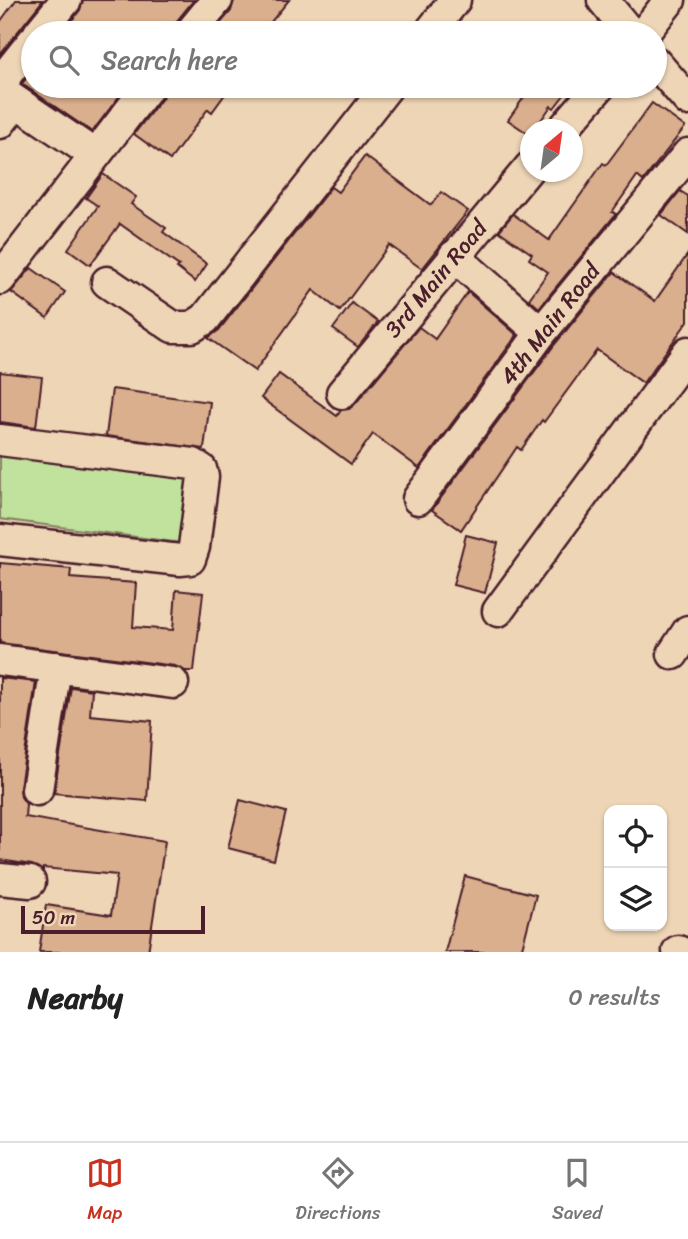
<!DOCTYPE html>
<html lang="en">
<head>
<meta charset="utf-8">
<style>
	body { margin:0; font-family:Sriracha,sans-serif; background:#f6f6f6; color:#222 }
	.controls { position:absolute; right:21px; bottom:21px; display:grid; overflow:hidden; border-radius:14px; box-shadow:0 2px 5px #0004 }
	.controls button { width:63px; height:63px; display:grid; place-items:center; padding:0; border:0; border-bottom:2px solid #e0e0e0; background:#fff; color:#222; font:35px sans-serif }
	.compass { position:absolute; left:520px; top:119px; width:63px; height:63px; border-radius:50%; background:#fff; box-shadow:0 2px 5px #0004; rotate:29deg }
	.scale { position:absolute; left:21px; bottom:18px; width:184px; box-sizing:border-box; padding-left:7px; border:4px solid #4a1f2b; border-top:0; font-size:19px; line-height:24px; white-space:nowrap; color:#4a1f2b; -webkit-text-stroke:5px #eed5b6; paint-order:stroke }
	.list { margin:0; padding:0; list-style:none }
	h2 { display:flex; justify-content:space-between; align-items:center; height:91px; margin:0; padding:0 28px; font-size:30px }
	h2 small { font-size:23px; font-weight:400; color:#767676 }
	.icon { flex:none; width:38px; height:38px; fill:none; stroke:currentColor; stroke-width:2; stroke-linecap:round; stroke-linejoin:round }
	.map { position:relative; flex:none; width:688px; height:952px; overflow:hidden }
	.search { position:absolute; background:#fff; box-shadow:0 2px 5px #0004; left:21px; right:21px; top:21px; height:77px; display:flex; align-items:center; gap:18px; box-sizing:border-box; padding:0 24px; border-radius:38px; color:#767676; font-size:26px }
	.sheet { height:189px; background:#fff }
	nav { display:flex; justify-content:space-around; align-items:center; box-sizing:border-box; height:98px; border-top:2px solid #e0e0e0; background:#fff; font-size:19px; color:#767676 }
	nav a { display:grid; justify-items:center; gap:4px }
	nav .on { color:#c8321e }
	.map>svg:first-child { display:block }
	.green { fill:#c0e29c; stroke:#858064; stroke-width:2 }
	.building { fill:#d9af8d; stroke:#4a1f2b; stroke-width:2 }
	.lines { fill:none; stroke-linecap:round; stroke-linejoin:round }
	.minor-casing { stroke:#4a1f2b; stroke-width:35 }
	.minor { stroke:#eed5b6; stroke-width:30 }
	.labels { text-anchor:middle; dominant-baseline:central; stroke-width:7; stroke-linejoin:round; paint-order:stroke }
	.street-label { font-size:23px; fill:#4a1f2b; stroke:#eed5b6 }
</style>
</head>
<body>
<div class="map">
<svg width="688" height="952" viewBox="0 0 688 952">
	<rect width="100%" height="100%" fill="#eed5b6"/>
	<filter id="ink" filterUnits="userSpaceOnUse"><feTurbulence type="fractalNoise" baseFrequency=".0143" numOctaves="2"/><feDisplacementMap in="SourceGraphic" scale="14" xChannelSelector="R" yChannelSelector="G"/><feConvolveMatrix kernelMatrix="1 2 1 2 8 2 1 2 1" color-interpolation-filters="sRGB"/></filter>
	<g filter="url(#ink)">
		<path class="green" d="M0 448 190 480 182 543 0 519Z"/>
		<g class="building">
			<path d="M16 0H43L0 54V22Z"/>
			<path d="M83 0H194L176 22 173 33H71L65 29 80 10Z"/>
			<path d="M234 0H289L262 33H212L231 11Z"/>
			<path d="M33 69V86H127L92 132 22 84Z"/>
			<path d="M166 86H231L212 112 208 109 170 160 134 134 163 97Z"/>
			<path d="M523 86H571L554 108 551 106 534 130H530V135L508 120 529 90Z"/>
			<path d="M652 103 685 127 643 181 637 176 612 212 616 214 539 308 529 299 548 272 529 259 532 254 499 231 513 214 549 240 603 163 606 165Z"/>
			<path d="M365 156 431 205 441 192 468 211 422 269 389 245 340 311 313 290 255 371 208 338 219 330 331 187 338 192Z"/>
			<path d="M103 174 136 197 131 204 166 228 163 232 207 264 195 282 177 268 179 266 120 224 90 265 68 249 98 206 86 198Z"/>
			<path d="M680 191 688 196V234L661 215Z"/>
			<path d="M688 254V321L643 383 597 350 544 422 542 420 521 450 517 447 461 530 432 510 555 344 614 272 655 301Z"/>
			<path d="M31 268 65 292 47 318 11 292Z"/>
			<path d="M468 292 517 335 419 468 373 434 351 464 261 398 279 374 337 416 341 410 349 409 355 404 419 327 435 339Z"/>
			<path d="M352 303 378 322 358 347 333 329Z"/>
			<path d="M0 372 42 377 36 427 0 422Z"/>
			<path d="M112 389 210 402 204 449 106 436Z"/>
			<path d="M466 535 498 543 485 593 453 585Z"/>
			<path d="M0 563 71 569 70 578 136 583 133 627 173 630 176 590 203 593 194 671H185L175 666 0 643Z"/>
			<path d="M0 678 36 682 20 787 21 797 26 804 25 817 165 841 148 952H39L46 905 111 915 117 875 43 868V871L32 865 0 860Z"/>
			<path d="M71 687 92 690 90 715 152 721 147 801 54 793Z"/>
			<path d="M240 800 286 812 274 860 228 848Z"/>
			<path d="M465 876 536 895 521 952H445Z"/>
		</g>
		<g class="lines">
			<g class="minor-casing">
				<g id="minor">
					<path d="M603 0 630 33"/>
					<path d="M39 33 66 0"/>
					<path d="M190 33 217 0"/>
					<path d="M429 33 455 0"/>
					<path d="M644 33 670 0"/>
					<path d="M33 41 6 75 2 92 95 155"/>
					<path d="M655 62 688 100"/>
					<path d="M0 123 16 102"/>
					<path d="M562 130 600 86"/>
					<path d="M454 256 541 333"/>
					<path d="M0 279 149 86"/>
					<path d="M107 282 173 327H192L205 319 388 86"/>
					<path d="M342 393 530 167"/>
					<path d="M0 440 193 464 201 469 203 477 194 547 190 559 180 560 0 540"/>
					<path d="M418 499 541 333 688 154"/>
					<path d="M498 611 688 352"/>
					<path d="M673 654 688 631"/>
					<path d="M0 660 173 683"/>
					<path d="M37 790 56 667"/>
					<path d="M0 879 30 882"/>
					<path d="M678 951 680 952"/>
				</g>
			</g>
			<use href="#minor" class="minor"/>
		</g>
	</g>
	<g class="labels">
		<g class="street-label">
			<text transform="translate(436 279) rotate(-50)">3rd Main Road</text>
			<text transform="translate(550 324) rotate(-52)">4th Main Road</text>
		</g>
	</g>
</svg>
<div class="controls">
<button><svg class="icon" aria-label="locate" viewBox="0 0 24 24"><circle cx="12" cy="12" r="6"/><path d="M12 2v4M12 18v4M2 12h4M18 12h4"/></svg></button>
<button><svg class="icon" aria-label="layers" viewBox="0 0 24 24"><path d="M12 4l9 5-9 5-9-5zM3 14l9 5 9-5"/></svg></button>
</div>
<svg class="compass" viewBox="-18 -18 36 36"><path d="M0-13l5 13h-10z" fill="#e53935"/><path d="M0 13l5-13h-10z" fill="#767676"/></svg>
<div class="scale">50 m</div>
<div class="search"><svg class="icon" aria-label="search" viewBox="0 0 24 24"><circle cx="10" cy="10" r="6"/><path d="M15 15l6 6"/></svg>Search here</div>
</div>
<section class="sheet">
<h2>Nearby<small>0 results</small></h2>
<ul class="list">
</ul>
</section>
<nav>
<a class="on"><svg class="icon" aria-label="map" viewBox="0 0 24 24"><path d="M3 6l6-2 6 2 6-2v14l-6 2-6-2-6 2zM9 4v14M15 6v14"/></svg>Map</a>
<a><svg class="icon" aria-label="directions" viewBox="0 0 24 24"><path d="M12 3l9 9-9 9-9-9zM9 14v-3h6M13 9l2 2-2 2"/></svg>Directions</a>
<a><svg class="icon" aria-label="saved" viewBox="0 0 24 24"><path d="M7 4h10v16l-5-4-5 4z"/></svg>Saved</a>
</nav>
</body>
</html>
